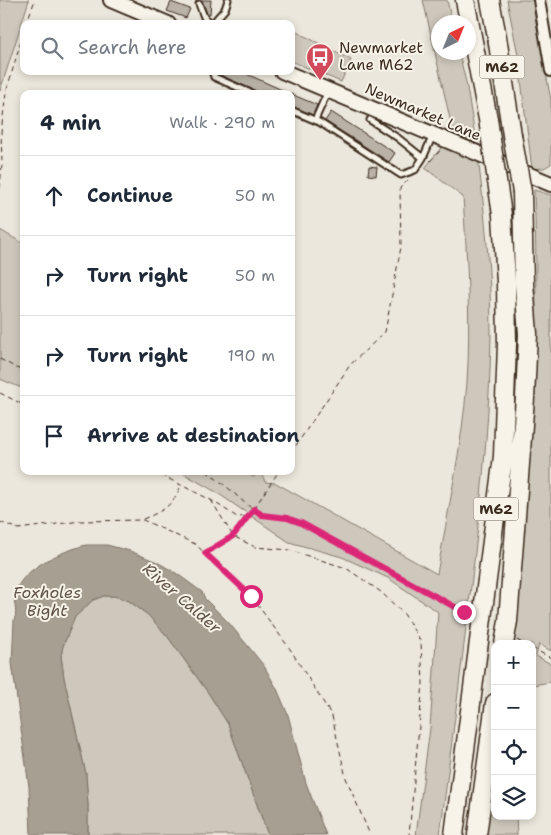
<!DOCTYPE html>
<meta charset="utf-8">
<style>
:root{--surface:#fff;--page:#f6f6f7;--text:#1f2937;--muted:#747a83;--line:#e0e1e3}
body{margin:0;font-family:"Shantell Sans",sans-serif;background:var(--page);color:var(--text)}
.controls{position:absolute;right:15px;bottom:15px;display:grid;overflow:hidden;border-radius:10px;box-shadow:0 2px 8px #0003}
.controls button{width:45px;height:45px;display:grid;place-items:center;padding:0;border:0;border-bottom:1px solid var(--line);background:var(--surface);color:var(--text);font:25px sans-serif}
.compass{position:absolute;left:431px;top:15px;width:45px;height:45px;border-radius:50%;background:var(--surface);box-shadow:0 2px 8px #0003;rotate:43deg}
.stop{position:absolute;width:15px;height:15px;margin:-11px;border:4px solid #db2777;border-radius:50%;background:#fff}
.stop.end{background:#db2777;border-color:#fff;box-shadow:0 1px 5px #0008}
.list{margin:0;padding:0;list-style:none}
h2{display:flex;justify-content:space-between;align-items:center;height:65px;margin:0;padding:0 20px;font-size:21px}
h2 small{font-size:16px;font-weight:400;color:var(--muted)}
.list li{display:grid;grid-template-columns:32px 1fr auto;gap:15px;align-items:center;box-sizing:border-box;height:80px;padding:0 20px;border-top:1px solid var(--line)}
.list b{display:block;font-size:19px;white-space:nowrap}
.list em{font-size:16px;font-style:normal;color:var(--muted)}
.icon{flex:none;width:28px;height:28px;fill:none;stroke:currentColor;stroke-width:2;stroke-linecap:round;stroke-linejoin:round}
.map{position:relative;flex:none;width:551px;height:835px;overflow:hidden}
.search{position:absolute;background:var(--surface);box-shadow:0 2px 8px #0003;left:20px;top:20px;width:275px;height:55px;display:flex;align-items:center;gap:12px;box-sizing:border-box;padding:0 18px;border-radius:10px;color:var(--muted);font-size:19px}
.panel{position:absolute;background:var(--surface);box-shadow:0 2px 8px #0003;left:20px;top:90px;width:275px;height:385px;border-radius:10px}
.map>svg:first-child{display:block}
.green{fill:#cec8bc;stroke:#84796d}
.water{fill:#a89f93;stroke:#7c7064}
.building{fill:#bab2a7;stroke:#3b2a1e}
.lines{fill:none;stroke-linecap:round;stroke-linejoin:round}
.lane-casing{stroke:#3b2a1e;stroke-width:9}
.street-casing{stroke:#3b2a1e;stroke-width:14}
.secondary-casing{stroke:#3b2a1e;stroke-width:18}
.highway-casing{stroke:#3b2a1e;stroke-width:21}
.path{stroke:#3b2a1e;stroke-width:1;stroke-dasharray:5 4;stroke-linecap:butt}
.lane{stroke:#f7f3e8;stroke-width:5}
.street{stroke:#f7f3e8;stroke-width:10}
.secondary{stroke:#f7f3e8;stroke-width:14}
.highway{stroke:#f7f3e8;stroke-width:18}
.highway-bridge-casing{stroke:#3b2a1e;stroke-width:21;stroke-linecap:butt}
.highway-bridge{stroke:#f7f3e8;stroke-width:18}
.route{stroke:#db2777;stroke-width:6}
.labels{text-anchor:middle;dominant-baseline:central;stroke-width:4;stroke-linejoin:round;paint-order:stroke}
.shield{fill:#f7f3e8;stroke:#73665b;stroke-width:1}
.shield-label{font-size:14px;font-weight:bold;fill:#3b2a1e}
.poi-label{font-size:15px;fill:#3b2a1e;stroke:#f7f3e8;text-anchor:start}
.street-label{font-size:15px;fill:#3b2a1e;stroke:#f7f3e8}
.water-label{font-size:16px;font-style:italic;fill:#615347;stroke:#f7f3e8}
</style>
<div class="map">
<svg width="551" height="835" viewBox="0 0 551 835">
<rect width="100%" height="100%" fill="#ece7dc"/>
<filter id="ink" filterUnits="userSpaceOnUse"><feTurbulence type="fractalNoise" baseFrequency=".02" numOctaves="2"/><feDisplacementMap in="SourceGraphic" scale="10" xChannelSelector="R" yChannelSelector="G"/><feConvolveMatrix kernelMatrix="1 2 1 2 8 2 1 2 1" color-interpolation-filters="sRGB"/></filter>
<g filter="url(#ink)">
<path class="green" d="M0 0H29L0 91Z
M423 0H447L452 22H438V52L459 53 466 82 476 142 453 132Z
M507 0H533L551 101V164L544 168 532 169 518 55Z
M291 29 351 60 341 82 291 61Z
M444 144 478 157C485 216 491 275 491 334 490 408 483 481 475 553 464 647 452 741 440 835H416L430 728 438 612 388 578 342 557 289 542 216 492 179 471H242L254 477V471C261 473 263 476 265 482L276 483 437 574C448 511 462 445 467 383 471 321 467 259 463 197L425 168Z
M534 190 551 195V651L539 644 536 656 551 664V682L532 685V644H510C528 490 541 344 534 190Z
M0 230 24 244V389L0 379Z
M104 596H114L129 601 148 615 168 637 209 694 228 724 268 835H88V806L86 774 64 678 61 656 63 646 75 617 93 600Z
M495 766V816H516L517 835H486Z"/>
<path class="water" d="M86 545H107L130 551 157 562 176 573 202 592 205 599 228 622 248 646 264 666 277 689 288 715 306 783 326 835H268L228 724 209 694 168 637 148 615 129 601 114 596H104L93 600 75 617 63 646 61 656 64 678 86 774 88 806V835H31L29 787 12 663 14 620C19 610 11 601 16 590 26 566 63 551 86 545Z"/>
<path class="building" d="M202 0H211L210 14H207Z
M171 2 190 9 186 18 167 11Z
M217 71H240L291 94H262L218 74Z
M291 94 317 105 313 115 291 106Z
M331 112 395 153 389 162 325 121Z
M369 166 377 167 376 176 368 175Z"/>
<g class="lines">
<g class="lane-casing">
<path id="lane" d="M199 4 204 17 210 24
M212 24 225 9 228 0
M212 71 214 77 253 94
M291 110 319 122 401 175 415 170 423 158 433 135
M315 120 328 91
M370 120 398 138 423 158"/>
</g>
<g class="street-casing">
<path id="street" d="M539 0 551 71"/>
</g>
<g class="secondary-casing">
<path id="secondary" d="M111 0 168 24
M282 71 551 184"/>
</g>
<g class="highway-casing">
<path id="highway" d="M465 0 488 119
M490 0 497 37 512 135
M504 644 508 621 525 398 528 334 524 283 522 192
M454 835 503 456 507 344 506 282 502 215 497 181
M477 835 495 703"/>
</g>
<path class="path" d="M26 24 35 0
M430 161 441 150
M0 188 2 164 1 132 6 93 24 30
M0 359 24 372
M0 393 24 405
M291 453 350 365 385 332 401 247 400 188 408 180
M153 471 211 500 237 517 249 516 279 471
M206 471 227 487 246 504 262 515 287 518 301 523 464 612
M211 500 233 536 255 547 289 550 346 568 381 592 404 614 421 642 423 683 409 835
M143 519C163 511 173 506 181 485
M0 522 18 529 81 521 143 520 195 544 251 596 290 649 332 716 346 778 370 835
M206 553 233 536 248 518
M517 640 524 644
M532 648 551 658"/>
<use href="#lane" class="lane"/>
<use href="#street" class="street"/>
<use href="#secondary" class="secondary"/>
<use href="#highway" class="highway"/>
<g class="highway-bridge-casing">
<path id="highway-bridge" d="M488 119 497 181
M512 135 522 192"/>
</g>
<use href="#highway-bridge" class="highway-bridge"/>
</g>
</g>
<g class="lines" filter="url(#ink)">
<path class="route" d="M251 596 205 553 233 536 254 509 262 515 287 518 301 523 464 612"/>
</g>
<defs>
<g id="bus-pin" transform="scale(1.4375)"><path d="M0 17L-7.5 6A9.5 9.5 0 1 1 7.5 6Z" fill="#d1495b" stroke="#f7f3e8"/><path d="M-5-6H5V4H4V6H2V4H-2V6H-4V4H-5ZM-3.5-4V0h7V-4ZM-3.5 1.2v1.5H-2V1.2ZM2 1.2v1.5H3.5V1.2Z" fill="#fff"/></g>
</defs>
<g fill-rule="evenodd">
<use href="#bus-pin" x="320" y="57"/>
</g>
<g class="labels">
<g class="shield">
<rect x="479.5" y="55.5" width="45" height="23" rx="4"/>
<rect x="473.5" y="497.5" width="45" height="23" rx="4"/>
</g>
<g class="shield-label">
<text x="502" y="67">M62</text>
<text x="496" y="509">M62</text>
</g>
<g class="poi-label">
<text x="339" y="48">Newmarket<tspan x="339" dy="17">Lane M62</tspan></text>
</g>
<g class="street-label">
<text transform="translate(423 112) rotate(23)">Newmarket Lane</text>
</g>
<g class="water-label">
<text x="47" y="592">Foxholes<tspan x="47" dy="18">Bight</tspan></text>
<text transform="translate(182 598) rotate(41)">River Calder</text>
</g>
</g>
</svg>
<div class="controls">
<button>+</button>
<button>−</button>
<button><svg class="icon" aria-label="locate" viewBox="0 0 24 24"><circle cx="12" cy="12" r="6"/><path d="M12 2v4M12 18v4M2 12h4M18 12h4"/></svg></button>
<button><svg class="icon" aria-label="layers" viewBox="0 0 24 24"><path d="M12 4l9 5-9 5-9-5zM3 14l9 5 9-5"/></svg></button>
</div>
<svg class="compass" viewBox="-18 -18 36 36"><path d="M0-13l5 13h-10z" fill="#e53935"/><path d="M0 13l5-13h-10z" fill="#747a83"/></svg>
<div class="stop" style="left:251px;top:596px"></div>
<div class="stop end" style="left:464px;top:612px"></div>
<div class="search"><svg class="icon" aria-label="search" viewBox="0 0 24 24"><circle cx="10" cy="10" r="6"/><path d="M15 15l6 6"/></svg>Search here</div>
<section class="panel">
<h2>4 min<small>Walk · 290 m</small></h2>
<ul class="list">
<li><svg class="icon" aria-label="ahead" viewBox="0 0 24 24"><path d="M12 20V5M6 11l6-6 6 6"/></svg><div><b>Continue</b></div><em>50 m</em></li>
<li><svg class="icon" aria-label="right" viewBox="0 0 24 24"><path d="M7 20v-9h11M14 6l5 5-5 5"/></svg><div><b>Turn right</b></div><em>50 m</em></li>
<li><svg class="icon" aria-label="right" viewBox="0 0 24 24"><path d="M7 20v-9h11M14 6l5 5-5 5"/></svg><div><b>Turn right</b></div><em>190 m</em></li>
<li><svg class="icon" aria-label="arrive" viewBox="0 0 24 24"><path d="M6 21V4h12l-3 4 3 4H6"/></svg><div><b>Arrive at destination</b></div></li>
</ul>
</section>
</div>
